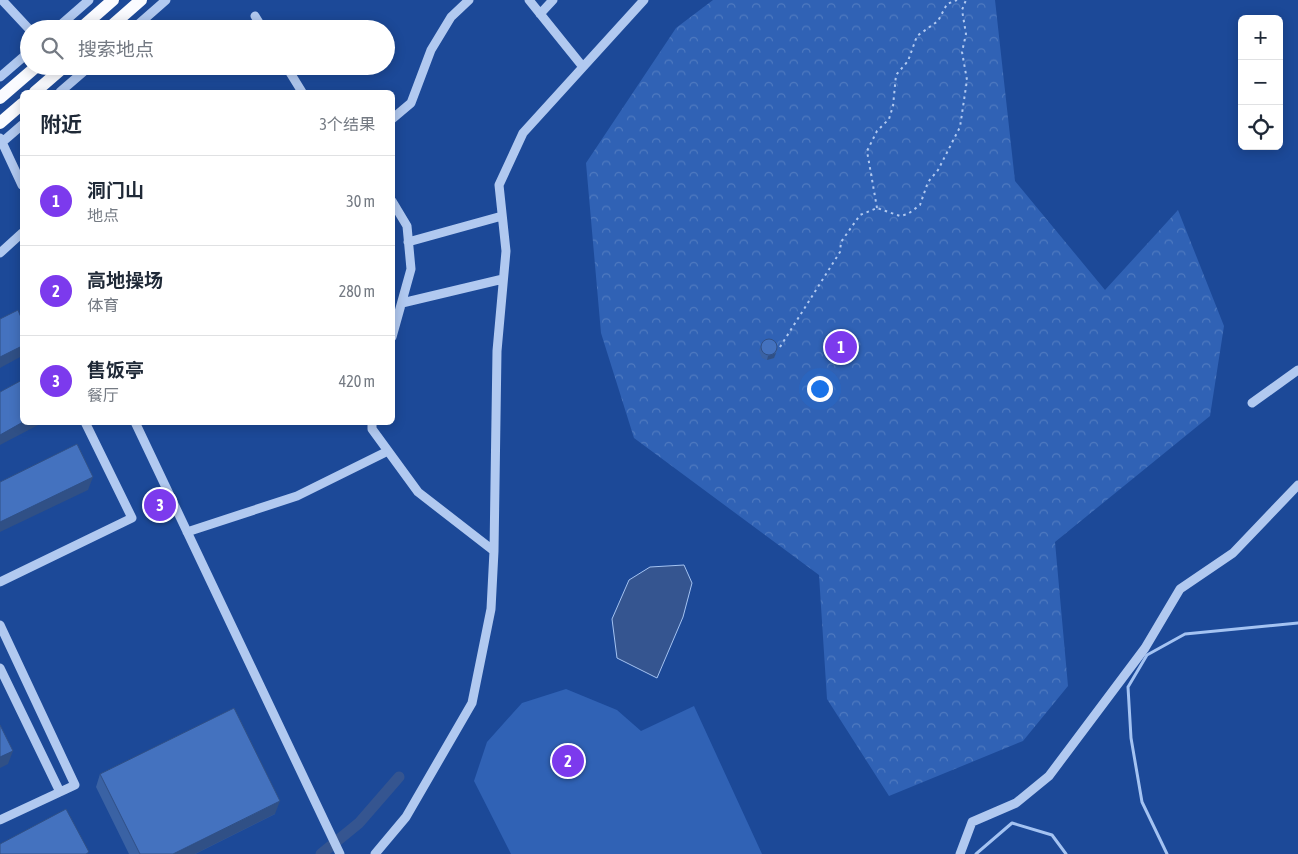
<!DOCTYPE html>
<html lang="zh">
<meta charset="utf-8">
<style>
:root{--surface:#fff;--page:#f2f2f3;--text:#1f2937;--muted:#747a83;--line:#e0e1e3;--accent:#7c3aed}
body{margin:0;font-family:"Asap Condensed","Noto Sans SC",sans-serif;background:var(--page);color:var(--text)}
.controls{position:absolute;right:15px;top:15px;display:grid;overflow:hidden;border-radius:8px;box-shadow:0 2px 12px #0003}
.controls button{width:45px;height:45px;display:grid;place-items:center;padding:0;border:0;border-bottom:1px solid var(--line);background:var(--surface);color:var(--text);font:25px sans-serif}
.you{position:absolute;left:819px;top:388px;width:18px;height:18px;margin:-12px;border:4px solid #fff;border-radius:50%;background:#1a73e8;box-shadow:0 0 0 8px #1a73e833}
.badge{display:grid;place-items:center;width:32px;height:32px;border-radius:50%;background:var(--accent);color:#fff;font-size:16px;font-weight:700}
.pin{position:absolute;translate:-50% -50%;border:2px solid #fff;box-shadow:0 1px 5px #0006}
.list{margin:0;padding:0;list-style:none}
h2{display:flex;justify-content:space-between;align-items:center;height:65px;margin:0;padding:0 20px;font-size:21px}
h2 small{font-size:16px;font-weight:400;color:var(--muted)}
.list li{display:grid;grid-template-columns:32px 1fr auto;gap:15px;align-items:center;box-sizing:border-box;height:90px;padding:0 20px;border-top:1px solid var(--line)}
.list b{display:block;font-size:19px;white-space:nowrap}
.list p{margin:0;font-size:16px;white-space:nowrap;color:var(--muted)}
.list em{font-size:16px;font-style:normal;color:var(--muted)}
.icon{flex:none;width:28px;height:28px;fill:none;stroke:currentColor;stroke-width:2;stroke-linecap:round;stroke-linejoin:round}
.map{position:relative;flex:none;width:1298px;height:854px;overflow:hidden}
.search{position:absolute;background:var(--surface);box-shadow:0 2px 12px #0003;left:20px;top:20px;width:375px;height:55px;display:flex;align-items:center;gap:12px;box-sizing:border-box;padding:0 18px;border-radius:28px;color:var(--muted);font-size:19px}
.panel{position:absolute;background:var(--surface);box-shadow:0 2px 12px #0003;left:20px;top:90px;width:375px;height:335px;border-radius:8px}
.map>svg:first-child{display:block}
.grass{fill:#3062b5}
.forest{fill:url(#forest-crowns)}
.water{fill:#355590;stroke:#a4c3f2}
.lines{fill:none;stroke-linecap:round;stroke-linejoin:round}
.stream{stroke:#a4c3f2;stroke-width:3}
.canal{stroke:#355590;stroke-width:11}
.path{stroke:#b1c9f0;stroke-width:2;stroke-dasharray:2.5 4;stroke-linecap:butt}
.minor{stroke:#b1c9f0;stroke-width:9}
.major{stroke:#fafbff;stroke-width:12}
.wall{fill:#3a62a4}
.shaded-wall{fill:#305086}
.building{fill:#4472bf;stroke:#305086}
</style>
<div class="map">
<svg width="1298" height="854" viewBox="0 0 1298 854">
<defs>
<pattern id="forest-crowns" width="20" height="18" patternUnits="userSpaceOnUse" patternTransform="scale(1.25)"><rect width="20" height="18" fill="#3062b5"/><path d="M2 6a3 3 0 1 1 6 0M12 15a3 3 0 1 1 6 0" fill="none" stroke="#4f7ac0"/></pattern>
</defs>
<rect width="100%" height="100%" fill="#1c4998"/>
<path class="grass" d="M566 689 617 710 641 731 694 706 762 854H511L474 781 487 742 522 703Z"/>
<path class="forest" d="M713 0H995L1015 181 1105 290 1178 210 1224 326 1210 416 1055 542 1068 686 1023 741 889 796 827 699 819 575 634 438 601 333 586 163 676 28Z"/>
<path class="water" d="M684 565 692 583 683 617 657 678 617 658 612 619 629 580 650 567Z"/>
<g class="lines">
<path class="stream" d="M976 854 1012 823 1052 835 1066 854
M1167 854 1142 802 1131 738 1128 687 1147 655 1185 634 1298 623"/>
<path class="canal" d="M321 854 359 823 399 777"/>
<path class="path" d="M877 208 867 151 877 131 889 119 893 106 896 75 908 61 917 36 938 21 947 4 957 0
M780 347 840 252 841 242 860 215 877 208 900 216 908 214 920 205 928 182 938 170 960 127 967 80 962 52 966 34 962 10 966 0"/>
<path class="minor" d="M2 0 29 29
M529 0 583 67
M540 14 553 0
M255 16 263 29
M56 29 89 0
M133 29 166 0
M286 66 302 92
M0 77 29 52
M60 92 90 66
M392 119 411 103 431 50 451 17 469 0
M0 138 22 185
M0 144 22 125
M392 201 407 226 411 269 392 337
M408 242 502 216
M0 253 22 233
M402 303 503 279
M1252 403 1298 370
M135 422 340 854
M372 422V429L418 492 494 551
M187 532 297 496 388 451
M0 582 132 518 85 422
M0 625 75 785 0 820
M0 668 60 792
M375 854 406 817 472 703 491 609 494 551 497 351 506 251 499 185 523 133 644 0
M960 854 972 822 1016 803 1049 776 1145 648 1180 589 1233 553 1298 485"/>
<path class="major" d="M80 29 113 0
M108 29 141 0
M35 92 65 66
M0 98 37 66
M0 123 22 104"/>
</g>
<path class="wall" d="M761 346 778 348 774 358 767 360 762 358 759 350Z
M100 774 275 814 195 854H129L96 787Z"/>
<path class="shaded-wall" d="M22 346V356L0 368V357Z
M776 353 774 358 767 360 768 356Z
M23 422H44L0 445V435Z
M93 477 88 490 0 532V522Z
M13 751 8 764 0 768V757Z
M280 801 275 814 195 854H173Z"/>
<path class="building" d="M18 310 22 320V346L0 357V319Z
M761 347a8 8 0 1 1 16 0a8 8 0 1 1-16 0Z
M22 380V422H23L0 435V392Z
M77 444 93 477 0 522V482Z
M234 708 280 801 173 854H140L100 774Z
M0 725 13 751 0 757Z
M66 809 89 852 86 854H0V844Z"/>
</svg>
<div class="controls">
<button>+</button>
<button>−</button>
<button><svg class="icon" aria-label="locate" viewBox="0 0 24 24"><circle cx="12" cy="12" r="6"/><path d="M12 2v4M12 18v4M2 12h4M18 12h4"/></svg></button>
</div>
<div class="you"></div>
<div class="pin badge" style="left:841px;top:347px">1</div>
<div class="pin badge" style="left:568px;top:761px">2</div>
<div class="pin badge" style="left:160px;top:505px">3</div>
<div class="search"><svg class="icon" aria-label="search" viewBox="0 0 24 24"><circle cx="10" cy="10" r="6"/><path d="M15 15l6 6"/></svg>搜索地点</div>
<section class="panel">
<h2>附近<small>3个结果</small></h2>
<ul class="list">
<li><span class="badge">1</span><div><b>洞门山</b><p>地点</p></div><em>30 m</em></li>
<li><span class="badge">2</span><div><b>高地操场</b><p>体育</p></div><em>280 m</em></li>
<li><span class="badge">3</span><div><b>售饭亭</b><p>餐厅</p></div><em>420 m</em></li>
</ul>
</section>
</div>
